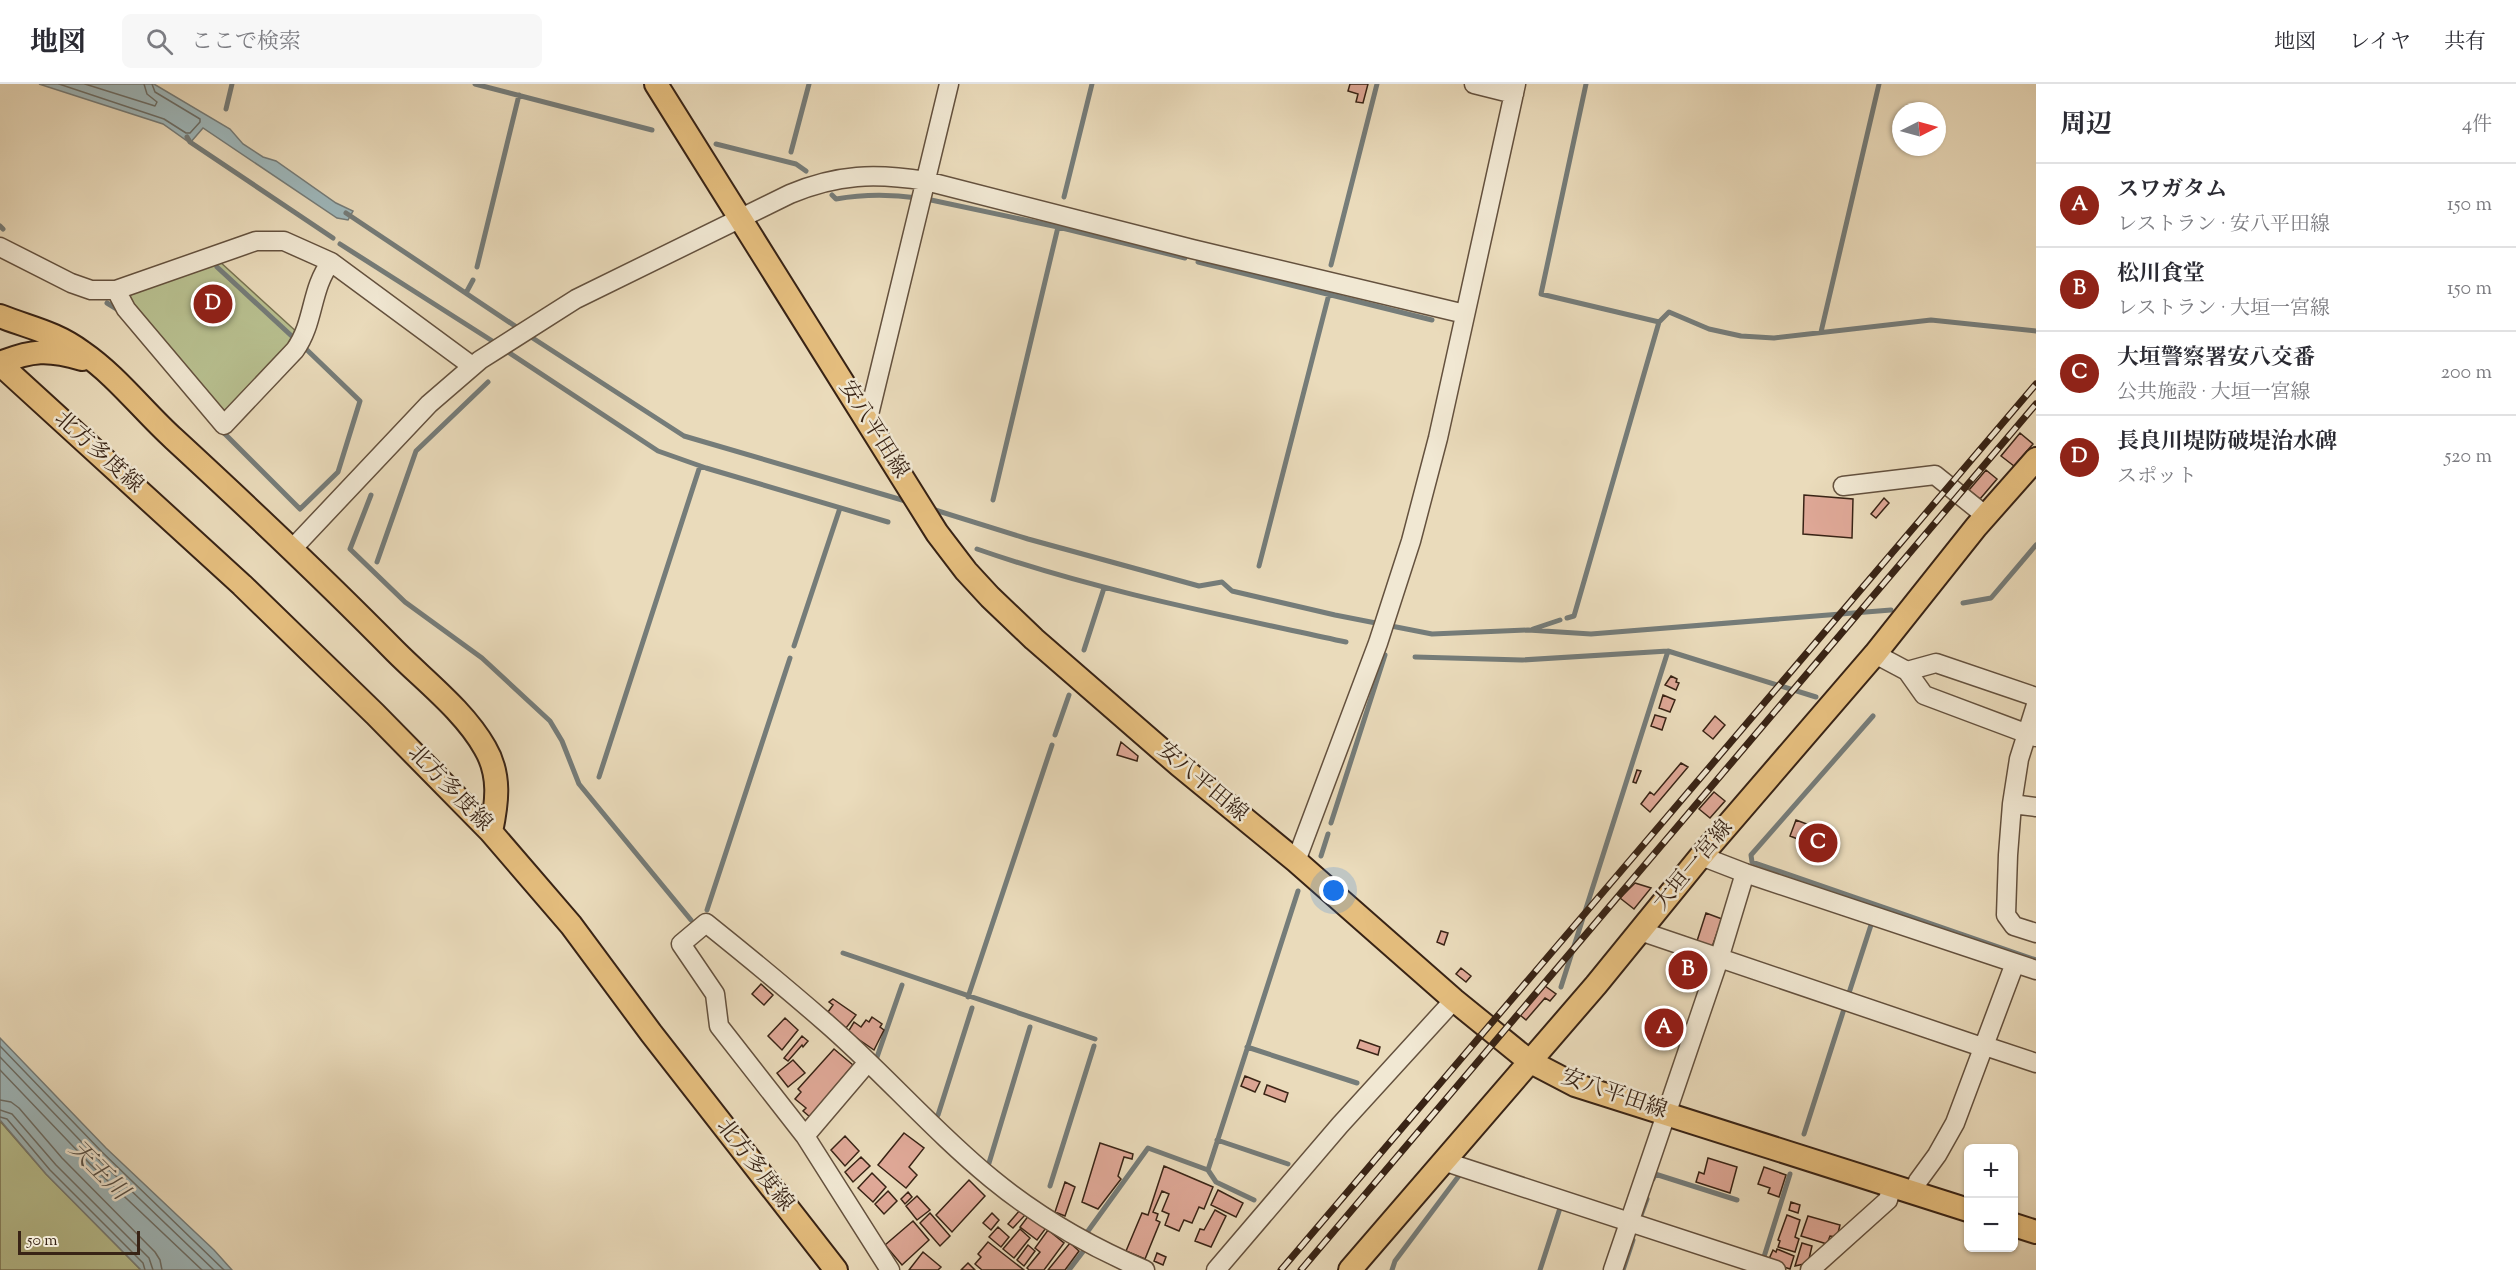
<!DOCTYPE html>
<html lang="ja">
<meta charset="utf-8">
<style>
:root{--surface:#fff;--page:#f7f7f7;--text:#2b2b33;--muted:#7c7c81;--line:#e1e1e2;--accent:#8f2418}
body{margin:0;font-family:"Sorts Mill Goudy","Noto Serif JP",serif;background:var(--page);color:var(--text)}
.controls{position:absolute;right:18px;bottom:18px;display:grid;overflow:hidden;border-radius:9px;box-shadow:0 2px 4px #0004}
.controls button{width:54px;height:54px;display:grid;place-items:center;padding:0;border:0;border-bottom:2px solid var(--line);background:var(--surface);color:var(--text);font:30px sans-serif}
.compass{position:absolute;left:1892px;top:18px;width:54px;height:54px;border-radius:50%;background:var(--surface);box-shadow:0 2px 4px #0004;rotate:84deg}
.scale{position:absolute;left:18px;bottom:15px;width:122px;box-sizing:border-box;padding-left:6px;border:3px solid #382315;border-top:0;font-size:16px;line-height:21px;white-space:nowrap;color:#382315;-webkit-text-stroke:4px #f1e8d3;paint-order:stroke}
.you{position:absolute;left:1334px;top:807px;width:21px;height:21px;margin:-15px;border:4px solid #fff;border-radius:50%;background:#1a73e8;box-shadow:0 0 0 9px #1a73e833}
.badge{display:grid;place-items:center;width:39px;height:39px;border-radius:50%;background:var(--accent);color:#fff;font-size:20px;font-weight:700}
.pin{position:absolute;translate:-50% -50%;border:3px solid #fff;box-shadow:0 2px 6px #0006}
.list{margin:0;padding:0;list-style:none}
h2{display:flex;justify-content:space-between;align-items:center;height:78px;margin:0;padding:0 24px;font-size:26px}
h2 small{font-size:20px;font-weight:400;color:var(--muted)}
.list li{display:grid;grid-template-columns:39px 1fr auto;gap:18px;align-items:center;box-sizing:border-box;height:84px;padding:0 24px;border-top:2px solid var(--line)}
.list b{display:block;font-size:22px;white-space:nowrap}
.list p{margin:0;font-size:20px;white-space:nowrap;color:var(--muted)}
.list em{font-size:20px;font-style:normal;color:var(--muted)}
.icon{flex:none;width:33px;height:33px;fill:none;stroke:currentColor;stroke-width:2;stroke-linecap:round;stroke-linejoin:round}
.map{position:relative;flex:none;width:2036px;height:1186px;overflow:hidden}
header{display:flex;align-items:center;gap:36px;box-sizing:border-box;height:84px;padding:0 30px;background:var(--surface);border-bottom:2px solid var(--line)}
header strong{font-size:28px}
nav{display:flex;gap:33px;margin-inline-start:auto;font-size:21px}
.search{width:420px;height:54px;background:var(--page);display:flex;align-items:center;gap:15px;box-sizing:border-box;padding:0 21px;border-radius:9px;color:var(--muted);font-size:22px}
main{display:flex}
aside{flex:1;background:var(--surface)}
.map>svg:first-child{display:block}
.green{fill:#b8c090;stroke:#787252;stroke-width:1.5}
.water{fill:#9eb8bc;stroke:#757c79;stroke-width:1.5}
.lines{fill:none;stroke-linecap:round;stroke-linejoin:round}
.shore{stroke:#6b6e68;stroke-width:1.5}
.stream{stroke:#757c79;stroke-width:5}
.building{fill:#dfa897;stroke:#382315;stroke-width:1.5}
.minor-casing{stroke:#64513e;stroke-width:21}
.major-casing{stroke:#382315;stroke-width:26}
.minor{stroke:#f1e8d3;stroke-width:18}
.major{stroke:#e5be7e;stroke-width:22}
.rail-casing{stroke:#382315;stroke-width:7}
.rail{stroke:#f1e8d3;stroke-width:4.5;stroke-dasharray:14;stroke-linecap:butt}
.labels{text-anchor:middle;dominant-baseline:central;stroke-width:5;stroke-linejoin:round;paint-order:stroke}
.street-label{font-size:22px;fill:#382315;stroke:#f1e8d3}
.water-label{font-size:24px;font-style:italic;fill:#575047;stroke:#f1e8d3}
</style>
<header>
<strong>地図</strong>
<div class="search"><svg class="icon" aria-label="search" viewBox="0 0 24 24"><circle cx="10" cy="10" r="6"/><path d="M15 15l6 6"/></svg>ここで検索</div>
<nav><a>地図</a><a>レイヤ</a><a>共有</a></nav>
</header>
<main>
<div class="map">
<svg width="2036" height="1186" viewBox="0 0 2036 1186">
<rect width="100%" height="100%" fill="#eadbbb"/>
<filter id="stains"><feTurbulence type="fractalNoise" baseFrequency=".00333" numOctaves="4"/><feColorMatrix values="0 0 0 0 .2 0 0 0 0 .09 0 0 0 0 .02 0 0 0 .5 -.17"/></filter>
<radialGradient id="worn" r=".72"><stop offset=".6" stop-color="#630" stop-opacity="0"/><stop offset="1" stop-color="#630" stop-opacity=".3"/></radialGradient>
<path class="green" d="M219 177 299 250 224 333 122 214Z
M0 1037 46 1090 141 1186H0Z"/>
<path class="water" d="M39 0H154L230 45 243 60 263 73 276 77 336 119 353 127 348 136 337 134 203 44 190 59 163 40Z
M0 954 106 1064 214 1166 232 1186H141L46 1090 0 1036Z"/>
<g class="lines">
<path class="shore" d="M59 0 164 35 186 49H190L200 38V35L155 8 152 0
M85 0 155 22 157 18 147 10 144 0
M0 962 102 1068 224 1186
M0 973 96 1073 214 1186
M0 986 90 1080 202 1186
M0 1016 11 1018 19 1024 62 1074 155 1168 160 1176 162 1186
M0 1026 12 1030 56 1081 149 1174 153 1186
M0 1033 7 1035 50 1086 143 1179 145 1186"/>
<path class="stream" d="M475 0 652 46
M1586 0 1541 210 1659 238
M226 25 232 0
M187 53 190 58 333 154
M716 60 796 80 806 87
M791 68 809 0
M832 111 836 115C864 110 889 110 918 114
M1064 113 1092 0
M931 116 1058 143 1185 174
M346 129 521 246
M0 142 3 145
M340 160 497 260
M1198 178 1432 236
M1331 181 1377 0
M217 183 296 256
M477 183 519 11
M466 209 473 196
M107 219 120 227
M1821 248 1879 0
M528 251 684 352 909 418
M505 266 658 367 706 384 888 438
M221 346 300 425 338 388 360 317 306 265
M371 411 350 465 405 518 482 574 550 637 562 657 579 700 691 836
M993 416 1058 143
M932 425 1028 455 1199 502 1222 498 1232 507 1335 531 1432 550 1528 546 1591 550 1891 526
M977 465C1097 507 1222 531 1346 558
M377 478 416 367 488 298
M1259 482 1329 210
M1963 519 1991 514 2036 461
M1567 534 1574 532 1659 238 1669 228 1709 245 1741 252 1774 254 1931 236 2036 247
M1533 545 1560 536
M794 562 840 424
M1084 566 1104 504
M1415 573 1522 576 1668 567 1816 613
M1873 632 1751 771 1752 778 2036 876
M1055 651 1069 611
M599 693 700 382
M1331 739 1385 571
M1321 772 1328 750
M707 826 790 574
M843 869 1095 955
M1561 903 1668 567
M1848 912 1871 841
M968 913 1052 661
M1247 963 1357 999
M876 976 902 901
M938 1031 972 924
M1804 1050 1844 925
M1217 1056 1288 1080
M989 1079 1030 943
M1208 1086 1216 1098 1254 1116
M1653 1095 1655 1090 1737 1116
M1050 1102 1094 962
M1640 1134 1647 1115
M1088 1147 1148 1064 1208 1086 1298 807
M1763 1176 1790 1090
M1069 1186 1085 1165
M1392 1186 1395 1177 1461 1089
M1540 1186 1561 1121
M1623 1186 1633 1156"/>
</g>
<path class="building" d="M1350 0H1368L1363 19 1356 18 1358 10 1348 7Z
M2020 349 2033 360 2014 382 2001 372Z
M1986 386 1997 395 1980 415 1969 406Z
M1804 411 1853 415 1852 454 1803 450Z
M1884 414 1889 419 1876 434 1871 430Z
M1671 592 1677 595 1676 598 1679 599 1676 606 1665 601Z
M1663 611 1675 616 1670 628 1659 624Z
M1655 631 1666 634 1662 646 1651 642Z
M1715 632 1725 641 1713 655 1703 647Z
M1121 658 1138 672 1137 677 1117 671Z
M1681 679 1688 683 1650 728 1641 720 1650 708 1654 711Z
M1637 686 1641 687 1636 699 1633 698Z
M1714 708 1725 717 1710 734 1699 725Z
M1796 736 1812 742 1811 746 1828 754 1827 757 1830 758 1823 778 1805 771 1808 759 1790 752Z
M1635 799 1651 804 1634 825 1620 814Z
M1706 829 1722 835 1712 863 1697 857Z
M1441 847 1448 849 1444 861 1437 858Z
M1682 873 1701 879 1694 899 1675 893Z
M1461 884 1471 892 1466 898 1456 890Z
M761 900 773 911 764 921 752 910Z
M1545 902 1556 910 1550 917 1545 914 1526 936 1520 931Z
M833 915 856 931 846 944 828 928 833 921 829 918Z
M872 933 882 940 880 943 884 946 874 966 848 948 854 938 861 943 866 936 869 938Z
M1650 933 1682 943 1678 956 1646 945Z
M785 934 798 946 782 966 768 952Z
M802 952 808 957 803 963 802 961 788 977 784 974Z
M1360 956 1380 963 1378 971 1357 964Z
M834 965 853 981 810 1033 803 1027 806 1024 795 1015 801 1008 798 1005Z
M793 976 805 989 788 1003 777 989Z
M1245 992 1260 998 1255 1008 1241 1002Z
M1267 1001 1288 1009 1285 1018 1264 1010Z
M904 1049 924 1064 909 1083 917 1091 906 1104 878 1081Z
M845 1052 859 1067 845 1082 831 1066Z
M1100 1059 1133 1070 1132 1075 1124 1073 1118 1092 1121 1095 1098 1125 1082 1118Z
M861 1073 870 1082 853 1098 845 1088Z
M1708 1074 1737 1083 1730 1109 1696 1098 1699 1088 1704 1090Z
M1164 1082 1213 1103 1204 1125 1199 1123 1192 1139 1184 1136 1179 1147 1165 1141 1169 1130 1162 1127 1169 1110 1162 1107 1153 1128 1158 1130 1156 1136 1160 1138 1145 1175 1126 1167 1142 1129 1148 1131Z
M1764 1083 1786 1091 1779 1113 1768 1109 1770 1104 1758 1100Z
M872 1089 886 1103 873 1118 858 1104Z
M969 1096 985 1112 952 1148 936 1131Z
M1065 1098 1075 1103 1065 1132 1055 1128Z
M1218 1106 1243 1119 1236 1133 1211 1121Z
M888 1107 897 1117 884 1130 875 1120Z
M908 1108 912 1113 905 1120 901 1115Z
M917 1112 930 1126 917 1136 906 1122Z
M1791 1118 1800 1121 1798 1129 1789 1126Z
M1020 1126 1026 1130 1013 1144 1008 1140Z
M1215 1126 1226 1132 1211 1163 1195 1157 1200 1145 1204 1146Z
M930 1129 950 1152 940 1162 920 1139Z
M992 1129 999 1136 991 1146 983 1139Z
M1029 1131 1046 1144 1037 1156 1020 1143Z
M1787 1131 1800 1136 1795 1153 1799 1155 1795 1168 1778 1163 1780 1157 1778 1156Z
M1808 1132 1840 1141 1837 1153 1830 1152 1827 1160 1801 1152Z
M913 1137 929 1156 902 1181 885 1161Z
M998 1143 1009 1153 1001 1163 989 1153Z
M1020 1145 1030 1154 1014 1174 1003 1165Z
M1048 1146 1064 1159 1044 1186H1029L1027 1184 1040 1168 1035 1164Z
M988 1158 1024 1186H982L975 1180 981 1173 978 1170Z
M1070 1159 1079 1167 1065 1186H1048Z
M1802 1159 1812 1162 1808 1179 1795 1182Z
M1028 1161 1035 1167 1024 1182 1017 1176Z
M1777 1165 1794 1172 1790 1185 1772 1179 1769 1175 1773 1166 1776 1168Z
M923 1168 941 1183 938 1186H909Z
M1157 1169 1166 1173 1163 1181 1154 1177Z
M968 1179 975 1186H961Z"/>
<g class="lines">
<g class="minor-casing">
<path id="minor" d="M1474 0 1514 10
M0 163 71 199 91 206H116L256 157H284L331 178 472 282
M116 206 126 225 224 341 295 266C315 238 310 205 331 178
M867 339 949 0
M1843 402 1935 391 1986 432
M293 464 429 320 480 276 576 215 790 110C838 90 875 89 926 97L1192 165 1465 230
M1875 570 1907 587
M2036 613 1936 579 1907 587 1924 611 2036 653
M2036 621 2019 675 2012 720 2036 723
M2012 720 2008 771 2006 831 2014 842 2036 849
M1701 772 1745 789 2036 886
M1296 777 1378 559 1411 457 1438 354 1516 0
M1640 847 1982 963
M1985 962 2036 979
M805 1052 868 978
M1443 1077 1776 1186
M1914 1108 1918 1097 1937 1071 1955 1039 2015 879
M890 1186 805 1052 719 942 715 910 681 860 706 839C746 871 786 904 825 938 883 988 933 1047 992 1095 1037 1132 1091 1163 1145 1186
M1216 1186 1340 1041 1454 916
M1613 1186 1719 875 1745 789
M1810 1186 1888 1116 1892 1101"/>
</g>
<g class="major-casing">
<path id="major" d="M656 0 937 449 966 487 990 513 1034 555 1179 681 1296 777 1454 916 1529 977 1575 1001 1968 1126
M0 232C30 244 55 248 82 268 117 292 143 327 174 355 250 425 324 495 396 568 426 598 464 627 485 664 501 691 497 719 491 748
M0 279C32 266 48 265 82 275
M0 280 242 501 375 630 491 748 571 841 651 949 836 1186
M2014 1141 2036 1148
M1350 1186 1596 901 1701 772 1875 570 1976 443 2036 375"/>
</g>
<use href="#minor" class="minor"/>
<use href="#major" class="major"/>
<g class="rail-casing">
<path id="rail" d="M1281 1186 2036 300
M1301 1186 2036 320"/>
</g>
<use href="#rail" class="rail"/>
</g>
<g class="labels">
<g class="street-label">
<text transform="translate(873 346) rotate(58)">安八平田線</text>
<text transform="translate(98 369) rotate(42)">北方多度線</text>
<text transform="translate(1202 699) rotate(40)">安八平田線</text>
<text transform="translate(449 705) rotate(46)">北方多度線</text>
<text transform="translate(1694 782) rotate(-50)">大垣一宮線</text>
<text transform="translate(1614 1011) rotate(19)">安八平田線</text>
<text transform="translate(754 1082) rotate(52)">北方多度線</text>
</g>
<g class="water-label">
<text transform="translate(98 1087) rotate(45)">天王川</text>
</g>
</g>
<rect width="100%" height="100%" filter="url(#stains)"/>
<rect width="100%" height="100%" fill="url(#worn)"/>
</svg>
<div class="controls">
<button>+</button>
<button>−</button>
</div>
<svg class="compass" viewBox="-18 -18 36 36"><path d="M0-13l5 13h-10z" fill="#e53935"/><path d="M0 13l5-13h-10z" fill="#7c7c81"/></svg>
<div class="scale">50 m</div>
<div class="you"></div>
<div class="pin badge" style="left:1664px;top:944px">A</div>
<div class="pin badge" style="left:1688px;top:886px">B</div>
<div class="pin badge" style="left:1818px;top:759px">C</div>
<div class="pin badge" style="left:213px;top:220px">D</div>
</div>
<aside>
<h2>周辺<small>4件</small></h2>
<ul class="list">
<li><span class="badge">A</span><div><b>スワガタム</b><p>レストラン · 安八平田線</p></div><em>150 m</em></li>
<li><span class="badge">B</span><div><b>松川食堂</b><p>レストラン · 大垣一宮線</p></div><em>150 m</em></li>
<li><span class="badge">C</span><div><b>大垣警察署安八交番</b><p>公共施設 · 大垣一宮線</p></div><em>200 m</em></li>
<li><span class="badge">D</span><div><b>長良川堤防破堤治水碑</b><p>スポット</p></div><em>520 m</em></li>
</ul>
</aside>
</main>
